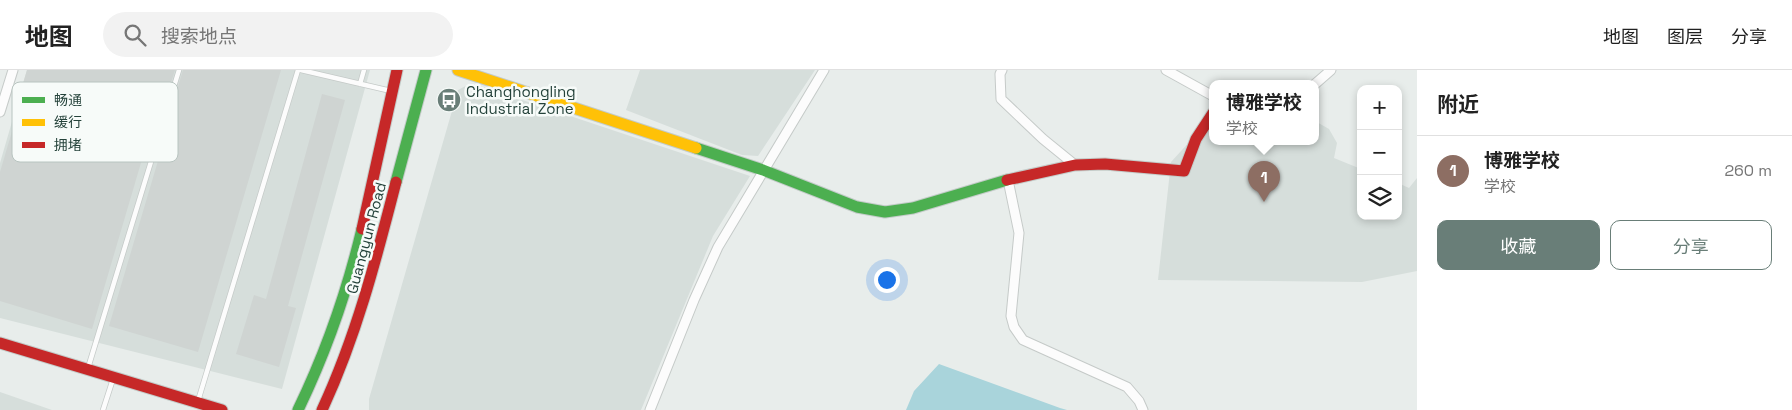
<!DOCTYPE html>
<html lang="zh">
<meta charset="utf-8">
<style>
:root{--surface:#fff;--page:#f2f2f2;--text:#222;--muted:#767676;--line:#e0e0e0;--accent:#697e78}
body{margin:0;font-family:"Space Grotesk","Noto Sans SC",sans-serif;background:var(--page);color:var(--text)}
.controls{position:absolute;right:15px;top:15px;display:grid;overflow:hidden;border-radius:10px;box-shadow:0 2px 8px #0003}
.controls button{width:45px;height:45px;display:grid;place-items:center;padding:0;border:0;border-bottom:1px solid var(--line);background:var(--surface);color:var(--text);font:25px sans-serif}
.you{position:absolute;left:886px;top:209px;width:18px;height:18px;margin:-12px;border:4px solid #fff;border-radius:50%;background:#1a73e8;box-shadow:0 0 0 8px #1a73e833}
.badge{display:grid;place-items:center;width:32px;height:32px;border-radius:50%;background:var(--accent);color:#fff;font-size:16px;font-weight:700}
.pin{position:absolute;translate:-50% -41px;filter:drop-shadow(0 1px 2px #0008)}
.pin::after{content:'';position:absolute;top:26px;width:18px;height:15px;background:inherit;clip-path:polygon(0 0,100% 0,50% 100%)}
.popup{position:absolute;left:1209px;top:10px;width:110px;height:65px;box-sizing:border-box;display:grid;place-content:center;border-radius:10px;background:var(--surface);filter:drop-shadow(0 1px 4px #0005);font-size:16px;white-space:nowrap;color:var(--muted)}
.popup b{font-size:19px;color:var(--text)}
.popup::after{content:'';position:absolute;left:50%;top:100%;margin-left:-10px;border:10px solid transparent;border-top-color:var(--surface)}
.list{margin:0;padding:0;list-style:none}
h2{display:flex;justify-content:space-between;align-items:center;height:65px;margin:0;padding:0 20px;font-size:21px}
h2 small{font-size:16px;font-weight:400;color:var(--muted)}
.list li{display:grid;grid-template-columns:32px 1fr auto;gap:15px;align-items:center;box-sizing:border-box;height:70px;padding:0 20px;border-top:1px solid var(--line)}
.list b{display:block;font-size:19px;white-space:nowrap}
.list p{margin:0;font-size:16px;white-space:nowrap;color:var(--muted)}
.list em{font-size:16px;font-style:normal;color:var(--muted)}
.actions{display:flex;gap:10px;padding:15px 20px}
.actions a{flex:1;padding:11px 0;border:1px solid var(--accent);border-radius:10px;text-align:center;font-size:18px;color:var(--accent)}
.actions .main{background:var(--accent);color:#fff}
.icon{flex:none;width:28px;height:28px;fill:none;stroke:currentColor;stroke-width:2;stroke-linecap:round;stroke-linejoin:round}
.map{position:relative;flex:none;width:1417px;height:340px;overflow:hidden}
header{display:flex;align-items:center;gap:30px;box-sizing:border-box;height:70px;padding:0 25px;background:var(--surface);border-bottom:1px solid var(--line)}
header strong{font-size:24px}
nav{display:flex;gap:28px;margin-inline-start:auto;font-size:18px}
.search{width:350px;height:45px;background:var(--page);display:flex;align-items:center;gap:12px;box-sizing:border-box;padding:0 18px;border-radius:28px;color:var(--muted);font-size:19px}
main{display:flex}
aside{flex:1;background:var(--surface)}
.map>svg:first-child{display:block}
.built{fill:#d6dedb}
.water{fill:#a9d4db}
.building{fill:#cfd4d2}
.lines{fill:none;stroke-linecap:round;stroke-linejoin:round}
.lane-casing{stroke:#c5cac8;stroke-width:6}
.street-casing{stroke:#c5cac8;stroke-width:11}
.fast-casing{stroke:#c3cbc8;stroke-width:13}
.slow-casing{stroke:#c3cbc8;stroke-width:13}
.jam-casing{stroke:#c3cbc8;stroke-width:13}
.lane{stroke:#fcfcfc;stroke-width:4.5}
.street{stroke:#fcfcfc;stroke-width:9}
.fast{stroke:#4caf50;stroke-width:11}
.slow{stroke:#ffc107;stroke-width:11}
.jam{stroke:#c62828;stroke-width:11}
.labels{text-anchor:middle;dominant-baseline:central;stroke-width:5;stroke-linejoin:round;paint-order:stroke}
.poi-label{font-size:15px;fill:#24423a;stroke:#f7fbf9;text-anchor:start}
.street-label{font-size:15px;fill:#24423a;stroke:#f7fbf9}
.key{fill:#f7fbf9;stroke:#b8c4c0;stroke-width:1}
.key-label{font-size:14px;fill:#24423a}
</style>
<header>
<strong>地图</strong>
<div class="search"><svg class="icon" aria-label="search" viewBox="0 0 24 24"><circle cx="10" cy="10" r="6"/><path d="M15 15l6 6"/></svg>搜索地点</div>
<nav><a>地图</a><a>图层</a><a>分享</a></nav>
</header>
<main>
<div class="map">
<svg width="1417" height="340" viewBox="0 0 1417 340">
<rect width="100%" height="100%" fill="#e8edeb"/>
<path class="built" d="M27 0H370L282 319 0 248V93Z
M640 0H815L758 86 742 85 626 40Z
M471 13 750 106 713 166 641 340H369V329L458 20Z
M1213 46V71H1315V51L1329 59 1337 73 1334 88 1361 99V146H1398V113L1409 118 1417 108V201L1362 212 1158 210 1171 92Z
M0 322 52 340H0Z"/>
<path class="water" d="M939 294 1060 338 1067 340H906L914 321Z"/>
<path class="building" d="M27 0H175L153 71 148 69 92 259 0 231V102L21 31 18 30Z
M183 0H281L198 282 109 256 163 74 161 73Z
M322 24 345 30 288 236 296 238 279 297 236 284 254 225 266 229Z"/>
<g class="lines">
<g class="lane-casing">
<path id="lane" d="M301 0 391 21
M360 14 364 0
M88 298 179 0
M198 331 298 0
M103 340 113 309"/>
</g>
<g class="street-casing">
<path id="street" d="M1002 0 1000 4 1001 29 1043 69 1075 95
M1166 0 1213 26
M1315 14 1331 0
M0 42 13 0
M1008 110 1019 163 1011 246 1014 257 1023 270 1127 317 1139 331 1143 340
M650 340 694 230 718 177 824 0"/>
</g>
<g class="fast-casing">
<path id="fast" d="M696 78 763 100 857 137 885 142 913 138 1007 110
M396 112 426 0
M298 340C326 282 347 222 362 159"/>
</g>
<g class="slow-casing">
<path id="slow" d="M458 0 696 78"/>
</g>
<g class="jam-casing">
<path id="jam" d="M1007 110 1075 95 1105 94 1184 101 1196 69 1213 43
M362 159 397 0
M0 273 222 340
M322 340C356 267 376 190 396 112"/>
</g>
<use href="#lane" class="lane"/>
<use href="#street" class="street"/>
<use href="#fast" class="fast"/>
<use href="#slow" class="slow"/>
<use href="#jam" class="jam"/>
</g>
<defs>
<g id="bus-disc" transform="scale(1.25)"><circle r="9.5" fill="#697e78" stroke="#f7fbf9"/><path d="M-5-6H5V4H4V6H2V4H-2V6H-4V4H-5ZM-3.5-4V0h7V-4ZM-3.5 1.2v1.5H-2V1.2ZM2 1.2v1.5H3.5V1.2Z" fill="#fff"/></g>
</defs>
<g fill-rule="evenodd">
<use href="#bus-disc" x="449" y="30"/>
</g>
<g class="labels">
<g class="poi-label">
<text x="466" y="21">Changhongling<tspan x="466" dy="17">Industrial Zone</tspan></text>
</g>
<g class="street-label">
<text transform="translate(366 168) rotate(-75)">Guangyun Road</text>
</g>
</g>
<rect x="12" y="12" width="166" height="80" rx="8" class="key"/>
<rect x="22" y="27" width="23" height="6" fill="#4caf50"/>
<rect x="22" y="49" width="23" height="7" fill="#ffc107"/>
<rect x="22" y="72" width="23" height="6" fill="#c62828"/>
<g class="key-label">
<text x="54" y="35">畅通</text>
<text x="54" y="57">缓行</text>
<text x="54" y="80">拥堵</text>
</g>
</svg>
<div class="controls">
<button>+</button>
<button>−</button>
<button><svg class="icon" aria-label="layers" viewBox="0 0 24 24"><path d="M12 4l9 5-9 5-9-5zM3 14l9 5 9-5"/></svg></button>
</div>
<div class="you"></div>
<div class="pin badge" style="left:1264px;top:132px;background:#8d6e63">1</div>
<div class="popup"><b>博雅学校</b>学校</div>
</div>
<aside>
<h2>附近<small></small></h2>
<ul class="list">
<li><span class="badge" style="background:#8d6e63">1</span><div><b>博雅学校</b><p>学校</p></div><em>260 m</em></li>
</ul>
<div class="actions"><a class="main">收藏</a><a>分享</a></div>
</aside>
</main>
